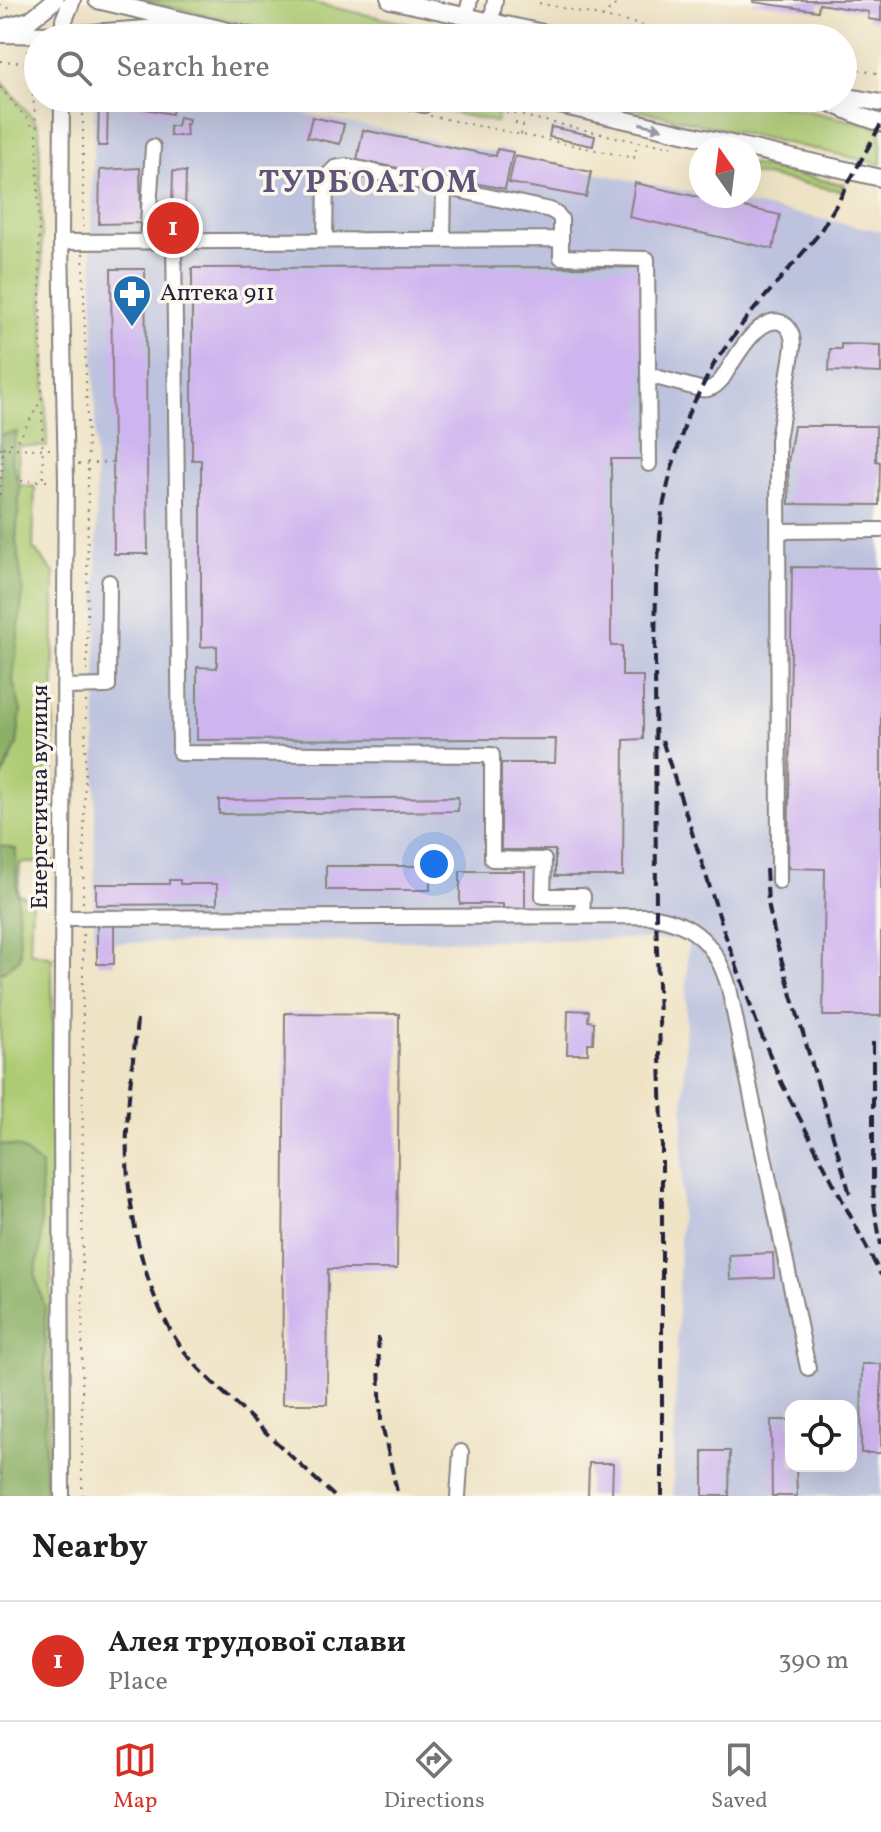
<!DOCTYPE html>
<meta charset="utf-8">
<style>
:root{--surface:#fff;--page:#f6f6f6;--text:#202124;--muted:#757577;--line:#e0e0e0;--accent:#d93025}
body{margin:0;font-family:Vollkorn,serif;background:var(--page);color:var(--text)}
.controls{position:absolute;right:24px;bottom:24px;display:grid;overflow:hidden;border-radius:16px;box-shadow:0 8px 32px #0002}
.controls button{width:72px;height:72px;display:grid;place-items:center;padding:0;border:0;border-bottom:2px solid var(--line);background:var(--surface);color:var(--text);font:40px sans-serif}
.compass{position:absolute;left:689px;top:136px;width:72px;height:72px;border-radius:50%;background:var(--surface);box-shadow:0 8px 32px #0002;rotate:346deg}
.you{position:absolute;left:434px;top:864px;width:28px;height:28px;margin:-20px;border:6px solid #fff;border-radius:50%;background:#1a73e8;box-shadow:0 0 0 12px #1a73e833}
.badge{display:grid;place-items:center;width:52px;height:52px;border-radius:50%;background:var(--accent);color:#fff;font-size:26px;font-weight:700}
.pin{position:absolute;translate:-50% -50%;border:4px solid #fff;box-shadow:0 2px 8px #0006}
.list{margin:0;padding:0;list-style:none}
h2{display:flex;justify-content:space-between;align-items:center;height:104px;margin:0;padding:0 32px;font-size:34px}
h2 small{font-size:26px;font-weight:400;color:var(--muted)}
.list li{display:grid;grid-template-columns:52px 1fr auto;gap:24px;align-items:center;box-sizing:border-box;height:120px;padding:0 32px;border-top:2px solid var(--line)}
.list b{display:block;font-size:30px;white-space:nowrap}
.list p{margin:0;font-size:26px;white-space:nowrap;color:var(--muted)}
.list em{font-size:26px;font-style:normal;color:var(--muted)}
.icon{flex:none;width:44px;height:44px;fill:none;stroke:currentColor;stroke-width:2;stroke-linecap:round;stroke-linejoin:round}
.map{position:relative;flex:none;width:881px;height:1496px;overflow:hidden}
.search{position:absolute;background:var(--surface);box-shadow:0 8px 32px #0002;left:24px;right:24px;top:24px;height:88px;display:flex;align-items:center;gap:20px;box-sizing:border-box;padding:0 28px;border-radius:44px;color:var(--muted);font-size:30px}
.sheet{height:224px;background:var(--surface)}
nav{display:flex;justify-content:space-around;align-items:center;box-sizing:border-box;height:112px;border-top:2px solid var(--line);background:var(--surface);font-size:22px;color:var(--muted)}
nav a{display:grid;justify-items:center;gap:4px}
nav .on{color:var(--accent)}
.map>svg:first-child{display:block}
.industrial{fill:#bdc3de;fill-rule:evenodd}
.green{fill:#adcb73;stroke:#687657;stroke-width:2}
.forest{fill:#8aaf65;stroke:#566850;stroke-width:2}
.building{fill:#cfb5ef}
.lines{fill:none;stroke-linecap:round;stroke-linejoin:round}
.minor-casing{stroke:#888280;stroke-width:18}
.major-casing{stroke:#888280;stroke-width:20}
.path{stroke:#888280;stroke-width:2;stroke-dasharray:2 6;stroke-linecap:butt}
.minor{stroke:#fff;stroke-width:14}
.major{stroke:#fff;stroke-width:16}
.rail{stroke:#22223b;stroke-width:4;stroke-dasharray:12 6;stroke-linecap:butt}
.oneway{fill:#9c9ca7}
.labels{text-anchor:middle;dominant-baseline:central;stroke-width:7;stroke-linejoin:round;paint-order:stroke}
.poi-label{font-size:24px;fill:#22223b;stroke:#fbf7ec;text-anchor:start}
.street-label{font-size:24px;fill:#22223b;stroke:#fbf7ec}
.district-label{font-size:32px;font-weight:bold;letter-spacing:2px;fill:#5f557a;stroke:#fbf7ec}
</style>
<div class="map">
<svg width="881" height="1496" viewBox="0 0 881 1496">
<rect width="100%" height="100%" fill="#fbf7ec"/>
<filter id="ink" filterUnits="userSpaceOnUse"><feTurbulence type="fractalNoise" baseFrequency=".0125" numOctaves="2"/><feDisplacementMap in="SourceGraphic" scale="16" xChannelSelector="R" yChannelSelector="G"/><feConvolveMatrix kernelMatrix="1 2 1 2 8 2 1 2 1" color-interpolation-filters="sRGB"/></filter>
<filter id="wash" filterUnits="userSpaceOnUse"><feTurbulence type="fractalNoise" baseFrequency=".006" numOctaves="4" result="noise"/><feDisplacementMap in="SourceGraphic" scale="32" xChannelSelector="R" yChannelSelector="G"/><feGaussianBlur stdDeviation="1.8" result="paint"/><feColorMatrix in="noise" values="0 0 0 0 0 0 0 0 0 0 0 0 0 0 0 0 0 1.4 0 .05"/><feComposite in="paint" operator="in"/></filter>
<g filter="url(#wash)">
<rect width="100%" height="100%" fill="#efe3c5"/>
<path class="industrial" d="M94 98H228L881 231V1496H673L688 939 94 943 97 553 92 241ZM791 1406H851V1466H791Z"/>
<path class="green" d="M139 0H299L474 38H311Z
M0 79 39 126 47 447 18 446 19 485 35 487 33 548 54 573 53 863H20L18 894 32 899 30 952 52 957 53 1078 49 1496H0Z
M436 98H481L501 102 496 122 434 109Z
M583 98H747L881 127V164Z
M749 164 845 185 841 191 749 173Z"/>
<path class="forest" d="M17 432 11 458 20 488 16 540 23 590 13 681 21 711 17 744 0 782V435Z
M0 845 16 849C15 885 20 922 20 958L0 974Z
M0 1144 19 1147 41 1165V1242L35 1276 45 1307V1496H0Z"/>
<g id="blocks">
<path class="building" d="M753 0H881V21L868 19 869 12 819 4 818 11 753 2Z
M120 98H175L172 114 119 104Z
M294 98H345L343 112 293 102Z
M99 101H108L107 146H98Z
M179 117 189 119 188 124H186L187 136H170V126H177Z
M312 117 344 124 340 144 307 137Z
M551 127 595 136 593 146 549 137Z
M363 130 496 156 497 149 513 152 505 189 357 160Z
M515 156 591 172 586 197 509 183Z
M140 168 141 223 99 224 100 170Z
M173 171 186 172 185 211 172 210Z
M635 183 780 215 773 249 629 217Z
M642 267V459H611V646H622V676H643V739L624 740 623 876H555V850H501V763H555L556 739 197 740V667L217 668V646L201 647V460H192V268Z
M111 269H145L148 554H114Z
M841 344 881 345V373L829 371 830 349H841Z
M794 426H876V461L880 462 879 505 789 504 788 463Z
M792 567 881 568V1016H823L825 869 788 868Z
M458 797V811L219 814V800Z
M326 866H430V890H326Z
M460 871H525V909H503V904H460Z
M169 880H180V884H217V904L96 905V884H169Z
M97 925H114V964H97Z
M568 1010 589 1011 588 1021 594 1022 593 1043H588V1054H567Z
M285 1013 399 1014 397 1269H328L327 1404H282Z
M773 1253 774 1278 730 1280 729 1255Z
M862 1364H881V1453H861Z
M771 1420H791V1466H796L797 1496H772Z
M703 1451H730L729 1496H703Z
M589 1463H613L612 1496H588Z"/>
</g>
</g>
<g filter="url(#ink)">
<use href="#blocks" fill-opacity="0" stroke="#888280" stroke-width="2"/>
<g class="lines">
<g class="minor-casing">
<path id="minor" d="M466 17 470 0
M491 23 495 0
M395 98 424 105
M443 239 444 185
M174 240 180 753 492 755V859L544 860 543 896H583L582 916
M325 240 326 177 335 168 347 166 550 210 557 214 561 219V257L647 259 649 464
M147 241 153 147
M61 242 561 239
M648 375 700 389C710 391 716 386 722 379 732 364 760 309 784 324 792 329 793 339 793 347L778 440 779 881
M778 531 881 530
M64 687 108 686 109 582
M62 918 649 916C694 922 717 945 729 988L808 1368
M62 1496 61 1089 66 480 61 242 62 98
M458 1496 461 1452"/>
</g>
<g class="major-casing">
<path id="major" d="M97 0 258 38
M390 0 566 38
M1 28 30 20 55 0
M0 34 63 35 203 25
M63 35 64 20 72 0
M843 96 881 103
M529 98 881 178
M819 98 858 115 881 123"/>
</g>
<path class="path" d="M539 3 701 38
M0 5 14 10
M602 17 621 0
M0 61 29 63 27 50
M843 66 881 74
M0 87 36 130
M83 98V227
M444 98 638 142 672 146
M431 115V116L634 158 638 142
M515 123 523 125 521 135
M83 253 88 464 87 675
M42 412 43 480
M0 448 51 449
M3 448 20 438 42 398 37 131 29 63H38
M78 464 113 462
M21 481H52
M0 495 3 449
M83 903 86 701
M82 1496 83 933"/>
<use href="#minor" class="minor"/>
<use href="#major" class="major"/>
<path class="rail" d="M662 740 725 934 759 1029 782 1084 881 1275
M766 869 768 903 776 941 850 1194
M137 1020C134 1056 128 1093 127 1130 124 1195 141 1286 177 1341 194 1367 218 1387 240 1408 271 1437 302 1467 334 1496
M873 1042V1183L874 1204 881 1245
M378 1337 381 1420 398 1496
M662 1496V1126L656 914 655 656 656 586 662 511 671 471 688 414 715 362 746 319 818 235 838 202 881 124"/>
</g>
<defs><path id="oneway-solid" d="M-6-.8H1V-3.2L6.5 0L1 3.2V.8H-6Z" transform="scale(2)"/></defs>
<use class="oneway" href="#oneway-solid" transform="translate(651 126) rotate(13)"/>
</g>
<defs>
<g id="pharmacy-pin" transform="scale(2)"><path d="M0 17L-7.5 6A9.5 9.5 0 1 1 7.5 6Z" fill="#1f6fb2" stroke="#fbf7ec"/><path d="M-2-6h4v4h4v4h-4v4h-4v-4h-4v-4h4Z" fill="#fff"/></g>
</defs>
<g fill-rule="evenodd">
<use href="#pharmacy-pin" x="132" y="294"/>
</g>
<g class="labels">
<g class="poi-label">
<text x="160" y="294">Аптека 911</text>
</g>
<g class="street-label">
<text transform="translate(41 797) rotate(-90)">Енергетична вулиця</text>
</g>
<g class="district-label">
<text x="369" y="184">ТУРБОАТОМ</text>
</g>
</g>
</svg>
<div class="controls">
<button><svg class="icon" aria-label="locate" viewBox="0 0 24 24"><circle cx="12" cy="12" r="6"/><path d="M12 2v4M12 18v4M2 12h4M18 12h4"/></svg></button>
</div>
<svg class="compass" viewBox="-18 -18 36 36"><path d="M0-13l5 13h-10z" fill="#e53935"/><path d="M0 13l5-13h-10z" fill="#757577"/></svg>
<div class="you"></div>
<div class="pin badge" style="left:173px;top:228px">1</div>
<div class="search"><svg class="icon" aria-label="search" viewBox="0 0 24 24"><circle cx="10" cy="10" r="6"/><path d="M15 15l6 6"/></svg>Search here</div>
</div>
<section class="sheet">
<h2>Nearby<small></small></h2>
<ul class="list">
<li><span class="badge">1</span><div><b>Алея трудової слави</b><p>Place</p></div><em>390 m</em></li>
</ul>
</section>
<nav>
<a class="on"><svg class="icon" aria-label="map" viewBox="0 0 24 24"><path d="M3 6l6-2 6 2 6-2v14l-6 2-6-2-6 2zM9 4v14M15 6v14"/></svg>Map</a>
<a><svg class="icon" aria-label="directions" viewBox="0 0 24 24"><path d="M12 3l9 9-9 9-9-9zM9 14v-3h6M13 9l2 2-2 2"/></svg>Directions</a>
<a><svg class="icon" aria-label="saved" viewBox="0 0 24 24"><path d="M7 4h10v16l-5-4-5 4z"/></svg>Saved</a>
</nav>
